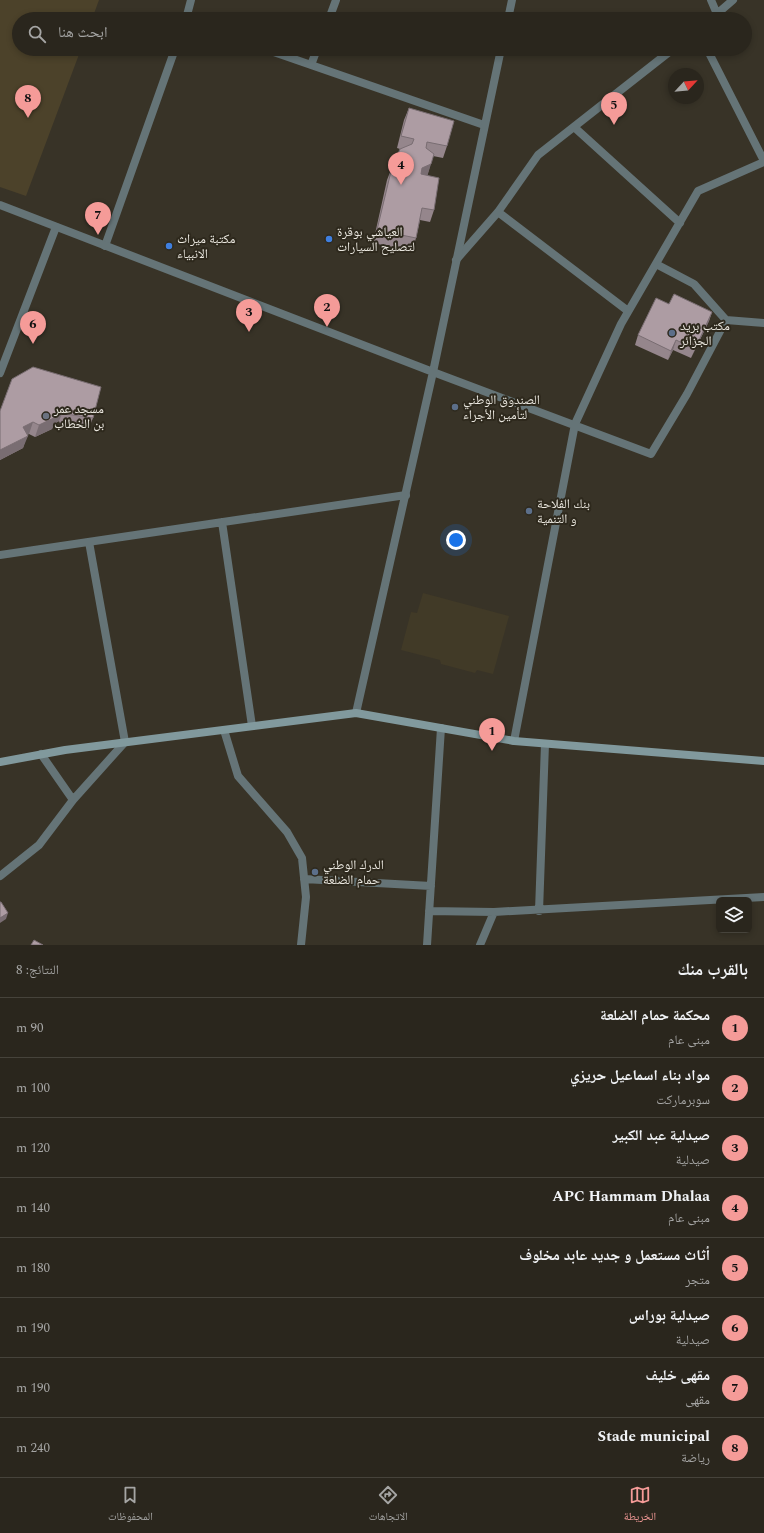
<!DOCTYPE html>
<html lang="ar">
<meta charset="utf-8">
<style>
:root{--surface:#2a261d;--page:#36322a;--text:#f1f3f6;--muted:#a5a5a4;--line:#46433b;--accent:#f59b98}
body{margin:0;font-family:Spectral,"Noto Naskh Arabic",serif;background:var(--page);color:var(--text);direction:rtl}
.controls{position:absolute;right:12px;bottom:12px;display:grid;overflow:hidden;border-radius:6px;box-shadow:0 2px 6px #0003}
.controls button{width:36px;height:36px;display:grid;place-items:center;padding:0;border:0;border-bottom:1px solid var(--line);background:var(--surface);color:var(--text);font:20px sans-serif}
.compass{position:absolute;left:668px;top:68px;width:36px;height:36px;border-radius:50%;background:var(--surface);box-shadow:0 2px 6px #0003;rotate:64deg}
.you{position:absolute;left:456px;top:540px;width:14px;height:14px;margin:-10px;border:3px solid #fff;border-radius:50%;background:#1a73e8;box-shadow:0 0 0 6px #1a73e833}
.badge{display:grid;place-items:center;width:26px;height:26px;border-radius:50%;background:var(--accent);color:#111;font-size:13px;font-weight:700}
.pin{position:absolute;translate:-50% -33px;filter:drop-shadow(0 1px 2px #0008)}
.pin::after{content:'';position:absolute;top:21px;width:14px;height:12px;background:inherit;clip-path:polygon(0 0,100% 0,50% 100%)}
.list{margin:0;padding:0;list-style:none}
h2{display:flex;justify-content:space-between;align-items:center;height:52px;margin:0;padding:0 16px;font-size:17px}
h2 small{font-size:13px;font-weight:400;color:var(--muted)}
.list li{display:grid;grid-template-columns:26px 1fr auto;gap:12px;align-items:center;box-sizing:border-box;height:60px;padding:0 16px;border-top:1px solid var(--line)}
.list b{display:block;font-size:15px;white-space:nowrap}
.list p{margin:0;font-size:13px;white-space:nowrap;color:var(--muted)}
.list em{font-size:13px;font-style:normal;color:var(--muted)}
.icon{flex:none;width:22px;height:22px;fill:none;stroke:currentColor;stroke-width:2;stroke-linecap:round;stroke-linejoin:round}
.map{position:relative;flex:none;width:764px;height:945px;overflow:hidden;direction:ltr}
.search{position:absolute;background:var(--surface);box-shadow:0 2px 6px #0003;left:12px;right:12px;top:12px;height:44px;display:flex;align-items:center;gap:10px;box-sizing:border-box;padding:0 14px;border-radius:22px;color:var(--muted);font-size:15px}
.sheet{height:532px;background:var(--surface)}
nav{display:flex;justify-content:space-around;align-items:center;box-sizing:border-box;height:56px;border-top:1px solid var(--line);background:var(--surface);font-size:11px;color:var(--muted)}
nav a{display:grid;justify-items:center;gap:2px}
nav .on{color:var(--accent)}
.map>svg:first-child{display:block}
.built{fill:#413a27}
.green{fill:#4c422a}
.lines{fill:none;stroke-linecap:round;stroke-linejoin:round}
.minor{stroke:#657477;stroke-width:8}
.tertiary{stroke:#657477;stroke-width:8}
.secondary{stroke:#81999d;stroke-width:8}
.wall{fill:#95868c}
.shaded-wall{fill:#796d72}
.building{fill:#ad9ca3;stroke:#796d72}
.shop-dot{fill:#3f7fe0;stroke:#2e291d;stroke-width:1.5}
.service-dot{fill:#5c6f8a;stroke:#2e291d;stroke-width:1.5}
.worship-dot{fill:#6b7280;stroke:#2e291d;stroke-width:1.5}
.labels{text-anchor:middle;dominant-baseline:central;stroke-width:4;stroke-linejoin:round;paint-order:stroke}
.poi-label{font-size:13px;fill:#eae7df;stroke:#2e291d;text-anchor:start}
</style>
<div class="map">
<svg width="764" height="945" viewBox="0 0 764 945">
<rect width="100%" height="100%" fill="#383327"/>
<path class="built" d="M423 593 509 616 493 674 477 670 475 673 441 664 440 660 401 650 411 612 417 613Z"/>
<path class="green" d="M0 0H99L92 19H19V49H81L26 196 0 187Z"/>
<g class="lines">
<path class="minor" d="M711 0 717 14
M186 19 191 0
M329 19 336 0
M711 19 733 0
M265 49 484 125
M707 49 764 161
M311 65 317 49
M574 127 680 223
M498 212 628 311
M105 246 175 49
M456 260 498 212 538 155 673 49
M656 264 694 284 726 320
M433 372 651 454 687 394 726 320 764 323
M0 373 56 227
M222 522 252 726
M0 555 406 495
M224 730 238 776 287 832 302 858 306 897 301 945
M514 741 575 424 621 324 698 191 764 162
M41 754 73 800
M0 876 39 845 73 800 125 742 89 542
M304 879 431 886
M429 911 494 912
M539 911 545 744
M427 945 441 728
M480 945 494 912 764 897"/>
<path class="tertiary" d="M508 19 512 0
M0 205 433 372
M356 713 433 372 501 49"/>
<path class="secondary" d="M0 762 65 750 356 713 514 741 764 761"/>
</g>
<path class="wall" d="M409 108 447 146 443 158 433 156 427 176 434 210 430 222 420 220 416 238 412 251 373 243 387 180 392 167 393 168 400 149 397 148 404 120Z
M669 304 712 312 709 321 691 358 673 350 668 360 635 345 638 335Z
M33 367 93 418 88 430 61 426 59 421 54 424 52 429 35 437 29 434 27 435 23 448 0 460V411Z"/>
<path class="shaded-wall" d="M431 164 427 177 418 180 422 168Z
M712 312 709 321 691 358 695 349Z
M676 340 673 350 668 360 671 351Z
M64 409 59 421 54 424 52 429 35 437 39 425 58 412Z
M33 422 29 434 19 439 23 427Z
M28 436 23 448 0 460V450Z
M8 913 6 919 0 923V918Z"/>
<path class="building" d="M409 108 454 121 447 146 427 142 426 148 434 154 431 164 422 168 421 174 439 178 434 210 422 208 416 238 377 230 392 167 405 170V164L397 156 400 149 412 144 414 139 401 136Z
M674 294 712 312 695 349 676 340 671 351 638 335 656 298 669 304Z
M33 367 101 387 93 418 66 414 64 409 58 412 56 417 39 425 33 422 23 427 28 436 0 450V411L12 379Z
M0 902H1L8 913 0 918Z
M34 940 43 945H31Z"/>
<g class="shop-dot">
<circle cx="329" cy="239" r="4"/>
<circle cx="169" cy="246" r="4"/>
</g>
<g class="service-dot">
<circle cx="672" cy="333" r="4"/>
<circle cx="455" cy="407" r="4"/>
<circle cx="529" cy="511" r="4"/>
<circle cx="315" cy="872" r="4"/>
</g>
<circle class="worship-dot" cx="46" cy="416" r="4"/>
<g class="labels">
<g class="poi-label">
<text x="337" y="232">العياشي بوقرة<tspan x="337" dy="15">لتصليح السيارات</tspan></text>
<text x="177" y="239">مكتبة ميراث<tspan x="177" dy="15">الانبياء</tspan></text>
<text x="680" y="326">مكتب بريد<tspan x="680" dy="15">الجزائر</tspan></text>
<text x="463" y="400">الصندوق الوطني<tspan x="463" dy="15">لتأمين الأجراء</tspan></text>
<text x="54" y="409">مسجد عمر<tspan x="54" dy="15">بن الخطاب</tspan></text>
<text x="537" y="504">بنك الفلاحة<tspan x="537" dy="15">و التنمية</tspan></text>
<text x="323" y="865">الدرك الوطني<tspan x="323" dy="15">حمام الضلعة</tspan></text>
</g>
</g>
</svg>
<div class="controls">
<button><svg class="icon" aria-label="layers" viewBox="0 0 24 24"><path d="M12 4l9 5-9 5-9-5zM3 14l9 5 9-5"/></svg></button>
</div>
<svg class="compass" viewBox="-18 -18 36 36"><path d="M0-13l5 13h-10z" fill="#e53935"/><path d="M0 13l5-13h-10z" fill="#a5a5a4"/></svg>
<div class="you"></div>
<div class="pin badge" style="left:492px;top:751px">1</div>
<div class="pin badge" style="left:327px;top:327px">2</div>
<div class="pin badge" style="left:249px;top:332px">3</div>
<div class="pin badge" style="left:401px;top:185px">4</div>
<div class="pin badge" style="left:614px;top:125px">5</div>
<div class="pin badge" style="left:33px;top:344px">6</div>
<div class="pin badge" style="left:98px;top:235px">7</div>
<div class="pin badge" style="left:28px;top:118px">8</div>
<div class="search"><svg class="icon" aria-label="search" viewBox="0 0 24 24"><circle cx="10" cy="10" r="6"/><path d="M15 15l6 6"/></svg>ابحث هنا</div>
</div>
<section class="sheet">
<h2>بالقرب منك<small>النتائج: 8</small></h2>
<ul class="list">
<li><span class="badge">1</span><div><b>محكمة حمام الضلعة</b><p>مبنى عام</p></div><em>90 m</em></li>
<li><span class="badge">2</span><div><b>مواد بناء اسماعيل حريزي</b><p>سوبرماركت</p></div><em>100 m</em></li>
<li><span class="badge">3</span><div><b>صيدلية عبد الكبير</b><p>صيدلية</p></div><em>120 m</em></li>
<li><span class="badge">4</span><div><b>APC Hammam Dhalaa</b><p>مبنى عام</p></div><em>140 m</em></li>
<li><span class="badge">5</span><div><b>أثاث مستعمل و جديد عابد مخلوف</b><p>متجر</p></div><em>180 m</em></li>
<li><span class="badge">6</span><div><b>صيدلية بوراس</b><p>صيدلية</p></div><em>190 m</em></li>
<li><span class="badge">7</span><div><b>مقهى خليف</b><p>مقهى</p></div><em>190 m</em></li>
<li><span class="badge">8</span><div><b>Stade municipal</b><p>رياضة</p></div><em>240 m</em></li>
</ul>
</section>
<nav>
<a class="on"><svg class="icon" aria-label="map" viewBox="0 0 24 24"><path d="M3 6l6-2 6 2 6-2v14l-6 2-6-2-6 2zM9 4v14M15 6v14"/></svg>الخريطة</a>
<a><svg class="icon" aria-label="directions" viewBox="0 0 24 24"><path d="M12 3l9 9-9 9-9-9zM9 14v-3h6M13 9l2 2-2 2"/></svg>الاتجاهات</a>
<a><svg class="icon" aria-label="saved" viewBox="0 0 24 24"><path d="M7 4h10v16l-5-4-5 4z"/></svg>المحفوظات</a>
</nav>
